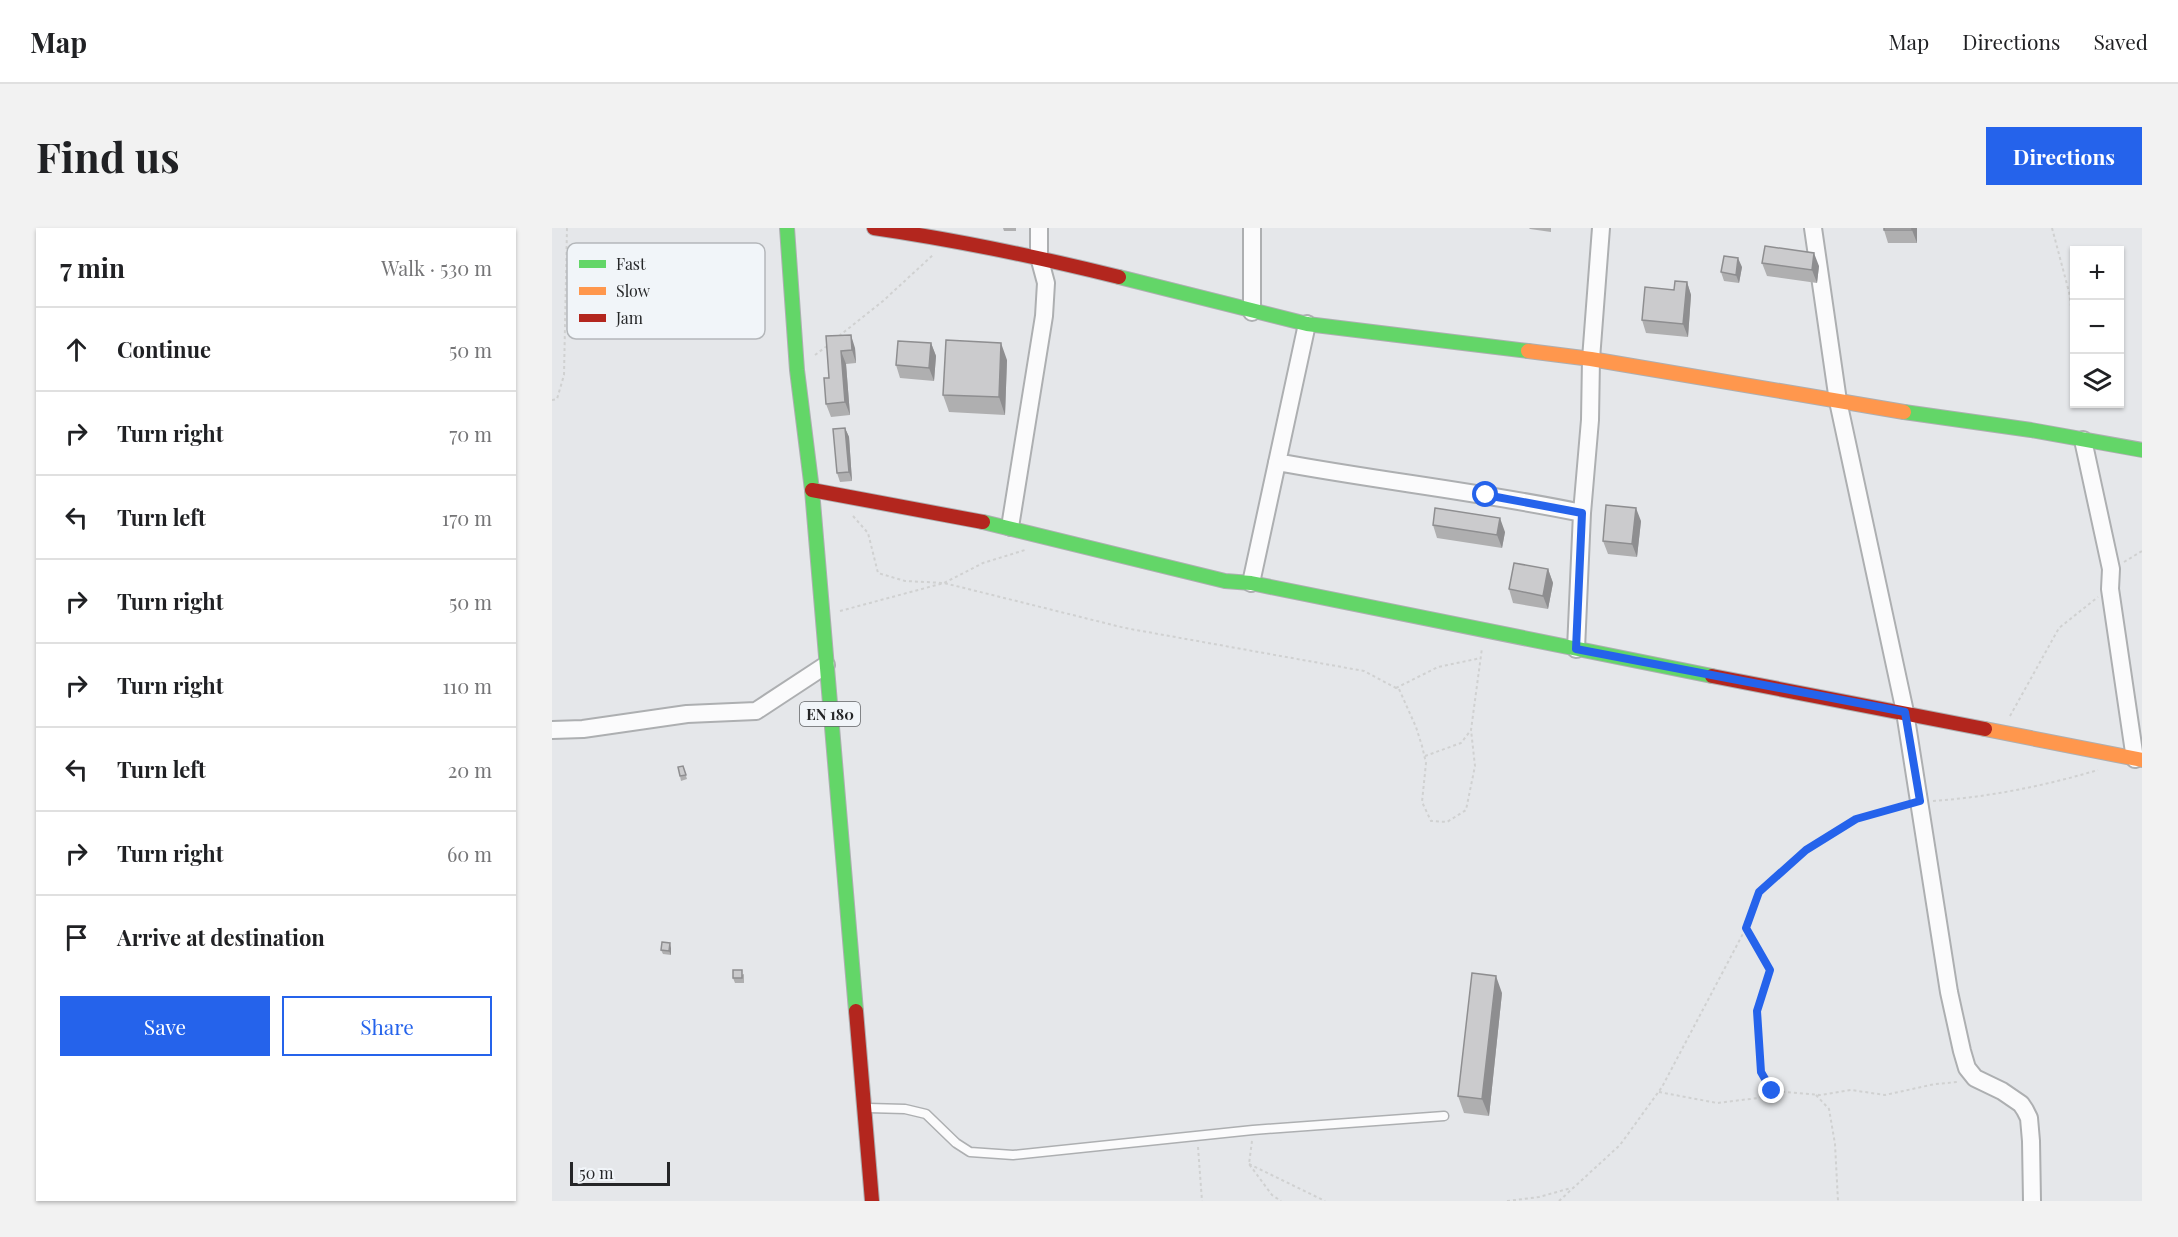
<!DOCTYPE html>
<meta charset="utf-8">
<style>
:root{--surface:#fff;--page:#f2f2f2;--text:#202124;--muted:#757577;--line:#e0e0e0;--accent:#2563eb}
body{margin:0;font-family:"Playfair Display",serif;background:var(--page);color:var(--text)}
.controls{position:absolute;right:18px;top:18px;display:grid;overflow:hidden;border-radius:0px;box-shadow:0 2px 4px #0004}
.controls button{width:54px;height:54px;display:grid;place-items:center;padding:0;border:0;border-bottom:2px solid var(--line);background:var(--surface);color:var(--text);font:30px sans-serif}
.scale{position:absolute;left:18px;bottom:15px;width:100px;box-sizing:border-box;padding-left:6px;border:3px solid #252628;border-top:0;font-size:16px;line-height:21px;white-space:nowrap;color:#252628;-webkit-text-stroke:4px #f1f5f9;paint-order:stroke}
.stop{position:absolute;width:18px;height:18px;margin:-14px;border:4px solid #2563eb;border-radius:50%;background:#fff}
.stop.end{background:#2563eb;border-color:#fff;box-shadow:0 2px 6px #0008}
.list{margin:0;padding:0;list-style:none}
h2{display:flex;justify-content:space-between;align-items:center;height:78px;margin:0;padding:0 24px;font-size:26px}
h2 small{font-size:20px;font-weight:400;color:var(--muted)}
.list li{display:grid;grid-template-columns:39px 1fr auto;gap:18px;align-items:center;box-sizing:border-box;height:84px;padding:0 24px;border-top:2px solid var(--line)}
.list b{display:block;font-size:22px;white-space:nowrap}
.list em{font-size:20px;font-style:normal;color:var(--muted)}
.actions{display:flex;gap:12px;padding:18px 24px}
.actions a{flex:1;padding:14px 0;border:2px solid var(--accent);border-radius:0px;text-align:center;font-size:21px;color:var(--accent)}
.actions .main{background:var(--accent);color:#fff}
.icon{flex:none;width:33px;height:33px;fill:none;stroke:currentColor;stroke-width:2;stroke-linecap:round;stroke-linejoin:round}
.map{position:relative;flex:none;width:1590px;height:973px;overflow:hidden;border-radius:0px}
header{display:flex;align-items:center;gap:36px;box-sizing:border-box;height:84px;padding:0 30px;background:var(--surface);border-bottom:2px solid var(--line)}
header strong{font-size:28px}
nav{display:flex;gap:33px;margin-inline-start:auto;font-size:21px}
.intro{display:flex;align-items:center;justify-content:space-between;box-sizing:border-box;height:144px;padding:0 36px}
h1{margin:0;font-size:42px}
.button{padding:15px 27px;border-radius:0px;background:var(--accent);color:#fff;font-size:21px;font-weight:700}
main{display:flex;gap:36px;padding:0 36px}
aside{flex:1;background:var(--surface);border-radius:0px;box-shadow:0 2px 4px #0004}
.map>svg:first-child{display:block}
.lines{fill:none;stroke-linecap:round;stroke-linejoin:round}
.lane-casing{stroke:#adafb1;stroke-width:11}
.street-casing{stroke:#adafb1;stroke-width:20}
.fast-casing{stroke:#adafb1;stroke-width:16}
.slow-casing{stroke:#adafb1;stroke-width:16}
.jam-casing{stroke:#adafb1;stroke-width:16}
.path{stroke:#d0d1d1;stroke-width:2;stroke-dasharray:3 3;stroke-linecap:butt}
.lane{stroke:#fbfbfc;stroke-width:8}
.street{stroke:#fbfbfc;stroke-width:16}
.fast{stroke:#63d668;stroke-width:14}
.slow{stroke:#ff974d;stroke-width:14}
.jam{stroke:#b3261e;stroke-width:14}
.wall{fill:#afafb0}
.shaded-wall{fill:#8e8e90}
.building{fill:#cbcbcd;stroke:#8e8e90;stroke-width:1.5}
.route{stroke:#2563eb;stroke-width:8}
.labels{text-anchor:middle;dominant-baseline:central;stroke-width:5;stroke-linejoin:round;paint-order:stroke}
.shield{fill:#f1f5f9;stroke:#626467;stroke-width:1.5}
.shield-label{font-size:15px;font-weight:bold;fill:#252628}
.key{fill:#f1f5f9;stroke:#b4b7ba;stroke-width:1.5}
.key-label{font-size:16px;fill:#252628}
</style>
<header>
<strong>Map</strong>
<nav><a>Map</a><a>Directions</a><a>Saved</a></nav>
</header>
<div class="intro"><h1>Find us</h1><a class="button">Directions</a></div>
<main>
<aside>
<h2>7 min<small>Walk · 530 m</small></h2>
<ul class="list">
<li><svg class="icon" aria-label="ahead" viewBox="0 0 24 24"><path d="M12 20V5M6 11l6-6 6 6"/></svg><div><b>Continue</b></div><em>50 m</em></li>
<li><svg class="icon" aria-label="right" viewBox="0 0 24 24"><path d="M7 20v-9h11M14 6l5 5-5 5"/></svg><div><b>Turn right</b></div><em>70 m</em></li>
<li><svg class="icon" aria-label="left" viewBox="0 0 24 24"><path d="M17 20v-9H6M10 6l-5 5 5 5"/></svg><div><b>Turn left</b></div><em>170 m</em></li>
<li><svg class="icon" aria-label="right" viewBox="0 0 24 24"><path d="M7 20v-9h11M14 6l5 5-5 5"/></svg><div><b>Turn right</b></div><em>50 m</em></li>
<li><svg class="icon" aria-label="right" viewBox="0 0 24 24"><path d="M7 20v-9h11M14 6l5 5-5 5"/></svg><div><b>Turn right</b></div><em>110 m</em></li>
<li><svg class="icon" aria-label="left" viewBox="0 0 24 24"><path d="M17 20v-9H6M10 6l-5 5 5 5"/></svg><div><b>Turn left</b></div><em>20 m</em></li>
<li><svg class="icon" aria-label="right" viewBox="0 0 24 24"><path d="M7 20v-9h11M14 6l5 5-5 5"/></svg><div><b>Turn right</b></div><em>60 m</em></li>
<li><svg class="icon" aria-label="arrive" viewBox="0 0 24 24"><path d="M6 21V4h12l-3 4 3 4H6"/></svg><div><b>Arrive at destination</b></div></li>
</ul>
<div class="actions"><a class="main">Save</a><a>Share</a></div>
</aside>
<div class="map">
<svg width="1590" height="973" viewBox="0 0 1590 973">
<rect width="100%" height="100%" fill="#e5e7ea"/>
<g class="lines">
<g class="lane-casing">
<path id="lane" d="M316 880 353 881 374 886 404 915 418 924 461 927 701 902 892 888"/>
</g>
<g class="street-casing">
<path id="street" d="M700 0V84
M1261 0 1286 173 1353 484 1397 764 1410 823 1415 840 1423 850 1450 863 1469 876 1473 882 1477 890 1479 913 1480 973
M1531 212 1559 341 1558 361 1583 531
M725 234C827 253 930 264 1030 285
M458 299 492 88 494 55 487 29V0
M699 355 755 96
M1024 421 1030 285 1038 192 1039 131 1049 0
M0 502 31 501 135 486 204 483 274 437"/>
</g>
<g class="fast-casing">
<path id="fast" d="M235 0 245 142 260 262 304 783
M567 49 755 96 976 123
M1352 184 1479 202 1590 222
M431 294 673 353 699 355 1160 448"/>
</g>
<g class="slow-casing">
<path id="slow" d="M976 123 1039 131 1352 184
M1433 501 1590 532"/>
</g>
<g class="jam-casing">
<path id="jam" d="M322 0C405 12 486 29 567 49
M260 262 431 294
M1160 448 1433 501
M304 783 320 973"/>
</g>
<path class="path" d="M1500 0 1517 64 1522 100
M287 108 331 73 382 26
M263 127 275 118
M0 172 5 171 12 147 15 0
M301 288 316 305 326 345 353 353 392 355 573 400 812 443 844 460 847 461 864 499 870 518 874 535 870 574 879 593 895 594 914 582 923 538 919 502 930 420
M1572 334 1590 323
M288 383 392 355 431 335 473 322
M844 460 886 439 929 430
M1458 488 1507 400 1546 369
M873 528 909 515 919 502
M1381 573C1437 569 1492 558 1546 542
M1194 701 1218 742 1205 783 1209 844 1220 863
M1107 864 1165 875 1206 870 1220 863 1268 867 1299 862 1333 867 1383 856 1406 854
M1264 867 1277 881 1283 916 1286 973
M700 913 697 936 720 967 729 973
M646 919 650 973
M697 936 773 973
M955 973 987 969 1019 960
M1007 973 1068 917 1110 859 1194 700 1207 664 1254 622 1304 591 1352 578"/>
<use href="#lane" class="lane"/>
<use href="#street" class="street"/>
<use href="#fast" class="fast"/>
<use href="#slow" class="slow"/>
<use href="#jam" class="jam"/>
</g>
<path class="wall" d="M451 0H464V3H452Z
M977 0H999V4L978 1Z
M1365 0V15H1336L1332 2Z
M1210 35 1267 38 1265 55 1215 48Z
M1190 39 1187 55 1172 53 1169 44Z
M1135 54 1139 67 1136 109 1094 105 1090 92 1122 62Z
M274 108 303 120 304 135 294 136 298 187 279 189 274 176 277 150Z
M379 115 384 128 382 153 348 150 344 137Z
M455 132 453 187 397 184 391 167Z
M293 200 297 209 300 253 288 254 285 245Z
M1089 293 1085 329 1056 326 1051 313Z
M881 297 953 304 950 320 885 310Z
M996 341 1001 355 996 381 961 375 957 361Z
M131 538 135 551 129 553 128 548Z
M119 720V727L111 726 109 722Z
M192 746V755H183L181 750Z
M950 765 937 888 912 885 906 868Z"/>
<path class="shaded-wall" d="M1360 0H1365V15L1360 2Z
M1262 25 1267 38 1265 55 1260 42Z
M1186 30 1190 39 1187 55 1184 47Z
M1135 54 1139 67 1136 109 1131 96Z
M299 107 303 120 304 135 300 122Z
M379 115 384 128 382 153 377 140Z
M449 115 455 132 453 187 447 169Z
M289 123 294 136 298 187 293 174Z
M293 200 297 209 300 253 297 244Z
M1084 280 1089 293 1085 329 1080 316Z
M948 290 953 304 950 320 945 307Z
M996 341 1001 355 996 381 991 368Z
M118 715 119 720V727L117 723Z
M944 748 950 765 937 888 930 871Z"/>
<path class="building" d="M1332 0H1360V2H1332Z
M1213 18 1262 25 1260 42 1210 35Z
M1172 28 1186 30 1184 47 1169 44Z
M1123 53 1135 54 1131 96 1090 92 1093 59 1122 62Z
M299 107 300 122 289 123 293 174 274 176 272 150H277L274 108Z
M394 112 449 115 447 169 391 167Z
M346 113 379 115 377 140 344 137Z
M293 200 297 244 285 245 281 201Z
M1054 277 1084 280 1080 316 1051 313Z
M883 280 948 290 945 307 881 297Z
M962 335 996 341 991 368 957 361Z
M131 538 134 547 128 548 126 539Z
M110 714 118 715 117 723 109 722Z
M181 742H190V750H181Z
M920 745 944 748 930 871 906 868Z"/>
<g class="lines">
<path class="route" d="M934 267 1030 285 1024 421 1353 484 1368 573 1304 591 1254 622 1207 664 1194 700 1218 742 1205 783 1209 844 1220 863"/>
</g>
<g class="labels">
<rect class="shield" x="248" y="474" width="60" height="24" rx="4.5"/>
<g class="shield-label">
<text x="278" y="486">EN 180</text>
</g>
</g>
<rect x="15" y="15" width="198" height="96" rx="9" class="key"/>
<rect x="27" y="32" width="27" height="8" fill="#63d668"/>
<rect x="27" y="59" width="27" height="8" fill="#ff974d"/>
<rect x="27" y="86" width="27" height="8" fill="#b3261e"/>
<g class="key-label">
<text x="64" y="42">Fast</text>
<text x="64" y="69">Slow</text>
<text x="64" y="96">Jam</text>
</g>
</svg>
<div class="controls">
<button>+</button>
<button>−</button>
<button><svg class="icon" aria-label="layers" viewBox="0 0 24 24"><path d="M12 4l9 5-9 5-9-5zM3 14l9 5 9-5"/></svg></button>
</div>
<div class="scale">50 m</div>
<div class="stop" style="left:934px;top:267px"></div>
<div class="stop end" style="left:1220px;top:863px"></div>
</div>
</main>
